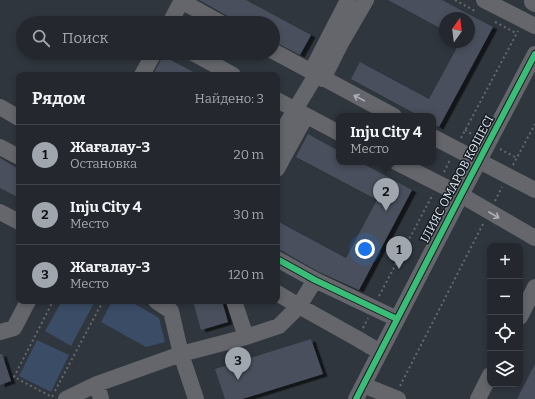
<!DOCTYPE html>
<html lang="ru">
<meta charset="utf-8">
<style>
:root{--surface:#24282e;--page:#2c3036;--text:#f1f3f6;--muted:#a3a6aa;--line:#41444a;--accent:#9fa6ae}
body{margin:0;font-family:Bitter,serif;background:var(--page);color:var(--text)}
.controls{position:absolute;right:12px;bottom:12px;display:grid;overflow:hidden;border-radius:8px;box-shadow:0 2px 6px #0003}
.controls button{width:36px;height:36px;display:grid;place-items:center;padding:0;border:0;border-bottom:1px solid var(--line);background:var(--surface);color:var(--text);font:20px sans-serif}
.compass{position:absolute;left:439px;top:12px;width:36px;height:36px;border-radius:50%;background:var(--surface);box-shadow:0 2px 6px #0003;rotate:14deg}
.you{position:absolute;left:365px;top:249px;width:14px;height:14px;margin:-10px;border:3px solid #fff;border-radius:50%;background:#1a73e8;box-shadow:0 0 0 6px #1a73e833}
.badge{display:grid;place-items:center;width:26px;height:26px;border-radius:50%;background:var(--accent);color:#111;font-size:13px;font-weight:700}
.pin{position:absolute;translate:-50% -33px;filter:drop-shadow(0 1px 2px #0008)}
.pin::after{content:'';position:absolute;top:21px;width:14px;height:12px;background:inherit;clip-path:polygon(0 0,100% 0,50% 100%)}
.popup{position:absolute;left:336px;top:113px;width:100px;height:52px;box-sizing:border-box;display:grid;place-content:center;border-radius:8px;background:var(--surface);filter:drop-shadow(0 1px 3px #0005);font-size:13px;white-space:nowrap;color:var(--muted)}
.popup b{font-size:15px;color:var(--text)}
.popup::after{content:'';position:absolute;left:50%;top:100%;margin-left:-8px;border:8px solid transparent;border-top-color:var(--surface)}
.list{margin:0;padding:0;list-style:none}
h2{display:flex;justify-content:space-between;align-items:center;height:52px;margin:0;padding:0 16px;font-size:17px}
h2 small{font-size:13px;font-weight:400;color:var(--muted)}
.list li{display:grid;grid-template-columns:26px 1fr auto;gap:12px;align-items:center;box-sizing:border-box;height:60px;padding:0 16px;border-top:1px solid var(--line)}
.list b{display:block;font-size:15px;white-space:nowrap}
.list p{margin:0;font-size:13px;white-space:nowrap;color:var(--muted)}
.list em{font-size:13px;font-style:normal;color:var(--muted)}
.icon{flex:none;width:22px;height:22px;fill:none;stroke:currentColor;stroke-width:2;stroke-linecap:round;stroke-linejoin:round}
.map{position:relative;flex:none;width:535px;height:399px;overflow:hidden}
.search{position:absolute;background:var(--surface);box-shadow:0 2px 6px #0003;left:16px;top:16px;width:264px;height:44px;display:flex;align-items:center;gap:10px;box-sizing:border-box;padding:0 14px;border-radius:22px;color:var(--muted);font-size:15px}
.panel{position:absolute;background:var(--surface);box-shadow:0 2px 6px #0003;left:16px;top:72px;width:264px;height:232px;border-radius:8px}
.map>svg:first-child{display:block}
.green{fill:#3a4c66}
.building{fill:#48505c;filter:url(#shadow)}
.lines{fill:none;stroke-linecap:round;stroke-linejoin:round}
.path{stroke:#66686d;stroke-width:2;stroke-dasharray:2 3;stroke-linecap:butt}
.minor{stroke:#64666b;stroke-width:16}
.cycleway-casing{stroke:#171c23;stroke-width:8}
.cycleway{stroke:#3abd76;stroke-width:6}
.oneway{stroke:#abb0b8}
.labels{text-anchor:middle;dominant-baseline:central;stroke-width:3;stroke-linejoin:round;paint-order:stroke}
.street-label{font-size:12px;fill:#dbe2eb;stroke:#171c23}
</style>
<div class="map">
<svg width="535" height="399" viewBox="0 0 535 399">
<defs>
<filter id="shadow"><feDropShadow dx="4.5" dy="2.5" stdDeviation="0" flood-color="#0009"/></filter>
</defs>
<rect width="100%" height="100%" fill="#30363e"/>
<path class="green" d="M62 301H95L71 346 45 331Z
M112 301H130L159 318 165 342 146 347 101 322Z
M37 340 69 355 51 392 19 376Z"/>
<path class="building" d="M199 0H246L311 35 300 55 273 41V23H240Z
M388 0H442L493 27 439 127 433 124V116H419L351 79 360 62 429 99 460 42H469V18H445V31Z
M163 56 199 75H153Z
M308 134 339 151V162H360L412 190 359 290 319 272 282 251 277 249V221L346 258 377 200 296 157Z
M0 158 19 169V198L0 188Z
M193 301H222L228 322 201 330Z
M311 339 323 374 242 399H225L215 369Z
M0 354H2L11 381 0 385Z
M535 364V399H517Z"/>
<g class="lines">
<path class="path" d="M455 0 475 11
M495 22 516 33
M465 130 477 137
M461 138 518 31
M500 149 517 158
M513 165 535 124
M444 172 450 160
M495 201 502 187
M379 296 433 194
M363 328 368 318
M400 386 484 222
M55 391 103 301
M53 395 52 397 14 377 53 301"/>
<path class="minor" d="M484 0 535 26
M534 0 532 2 535 4
M181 1 221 23
M170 23 182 0
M273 51 394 116
M193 53 233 75
M311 72 348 0
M142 75 154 53
M323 79 341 43 366 0
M277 100 339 133
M0 107 19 118
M433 137 535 190
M277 140 316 75
M0 147 19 157
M396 162 461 195 535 238
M277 169 306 116
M0 212 19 222
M277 259 315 280 397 319
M277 293 299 306 315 280
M156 301 171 311 181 354 196 399
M234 301 246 337
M520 317 535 287
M0 332 14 328 28 301
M363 385 398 399
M66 399 97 384
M101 399 97 384 181 354 246 337 279 326 299 306 358 339 380 352
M356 399 461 195 535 54
M478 399 490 375"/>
<g class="cycleway-casing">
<path id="cycleway" d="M277 259 315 280 397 319
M356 399 461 195 535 54"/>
</g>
<use href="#cycleway" class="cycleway"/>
</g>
<defs><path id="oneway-shaft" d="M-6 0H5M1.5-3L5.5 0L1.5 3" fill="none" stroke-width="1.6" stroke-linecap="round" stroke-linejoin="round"/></defs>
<g class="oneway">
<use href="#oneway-shaft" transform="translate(359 98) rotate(-152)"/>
<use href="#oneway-shaft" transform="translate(494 215) rotate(30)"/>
</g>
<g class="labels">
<g class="street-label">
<text transform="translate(457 179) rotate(-62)">ІЛИЯС ОМАРОВ КӨШЕСІ</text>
</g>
</g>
</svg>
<div class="controls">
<button>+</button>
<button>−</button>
<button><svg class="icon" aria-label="locate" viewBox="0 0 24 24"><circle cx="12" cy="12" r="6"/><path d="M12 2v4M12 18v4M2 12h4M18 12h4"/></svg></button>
<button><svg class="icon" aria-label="layers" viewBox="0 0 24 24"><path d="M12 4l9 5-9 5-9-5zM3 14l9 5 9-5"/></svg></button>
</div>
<svg class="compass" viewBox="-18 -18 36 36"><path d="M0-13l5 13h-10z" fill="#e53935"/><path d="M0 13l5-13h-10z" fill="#a3a6aa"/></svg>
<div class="you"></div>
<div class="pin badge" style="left:399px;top:269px">1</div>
<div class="pin badge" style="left:386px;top:211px">2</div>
<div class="popup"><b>Inju City 4</b>Место</div>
<div class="pin badge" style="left:238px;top:380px">3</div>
<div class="search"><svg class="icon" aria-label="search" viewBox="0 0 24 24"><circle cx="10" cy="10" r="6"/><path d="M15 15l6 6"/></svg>Поиск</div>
<section class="panel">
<h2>Рядом<small>Найдено: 3</small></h2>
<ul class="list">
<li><span class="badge">1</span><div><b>Жағалау-3</b><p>Остановка</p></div><em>20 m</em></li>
<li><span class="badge">2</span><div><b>Inju City 4</b><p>Место</p></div><em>30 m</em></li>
<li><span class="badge">3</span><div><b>Жагалау-3</b><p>Место</p></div><em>120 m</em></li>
</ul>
</section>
</div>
